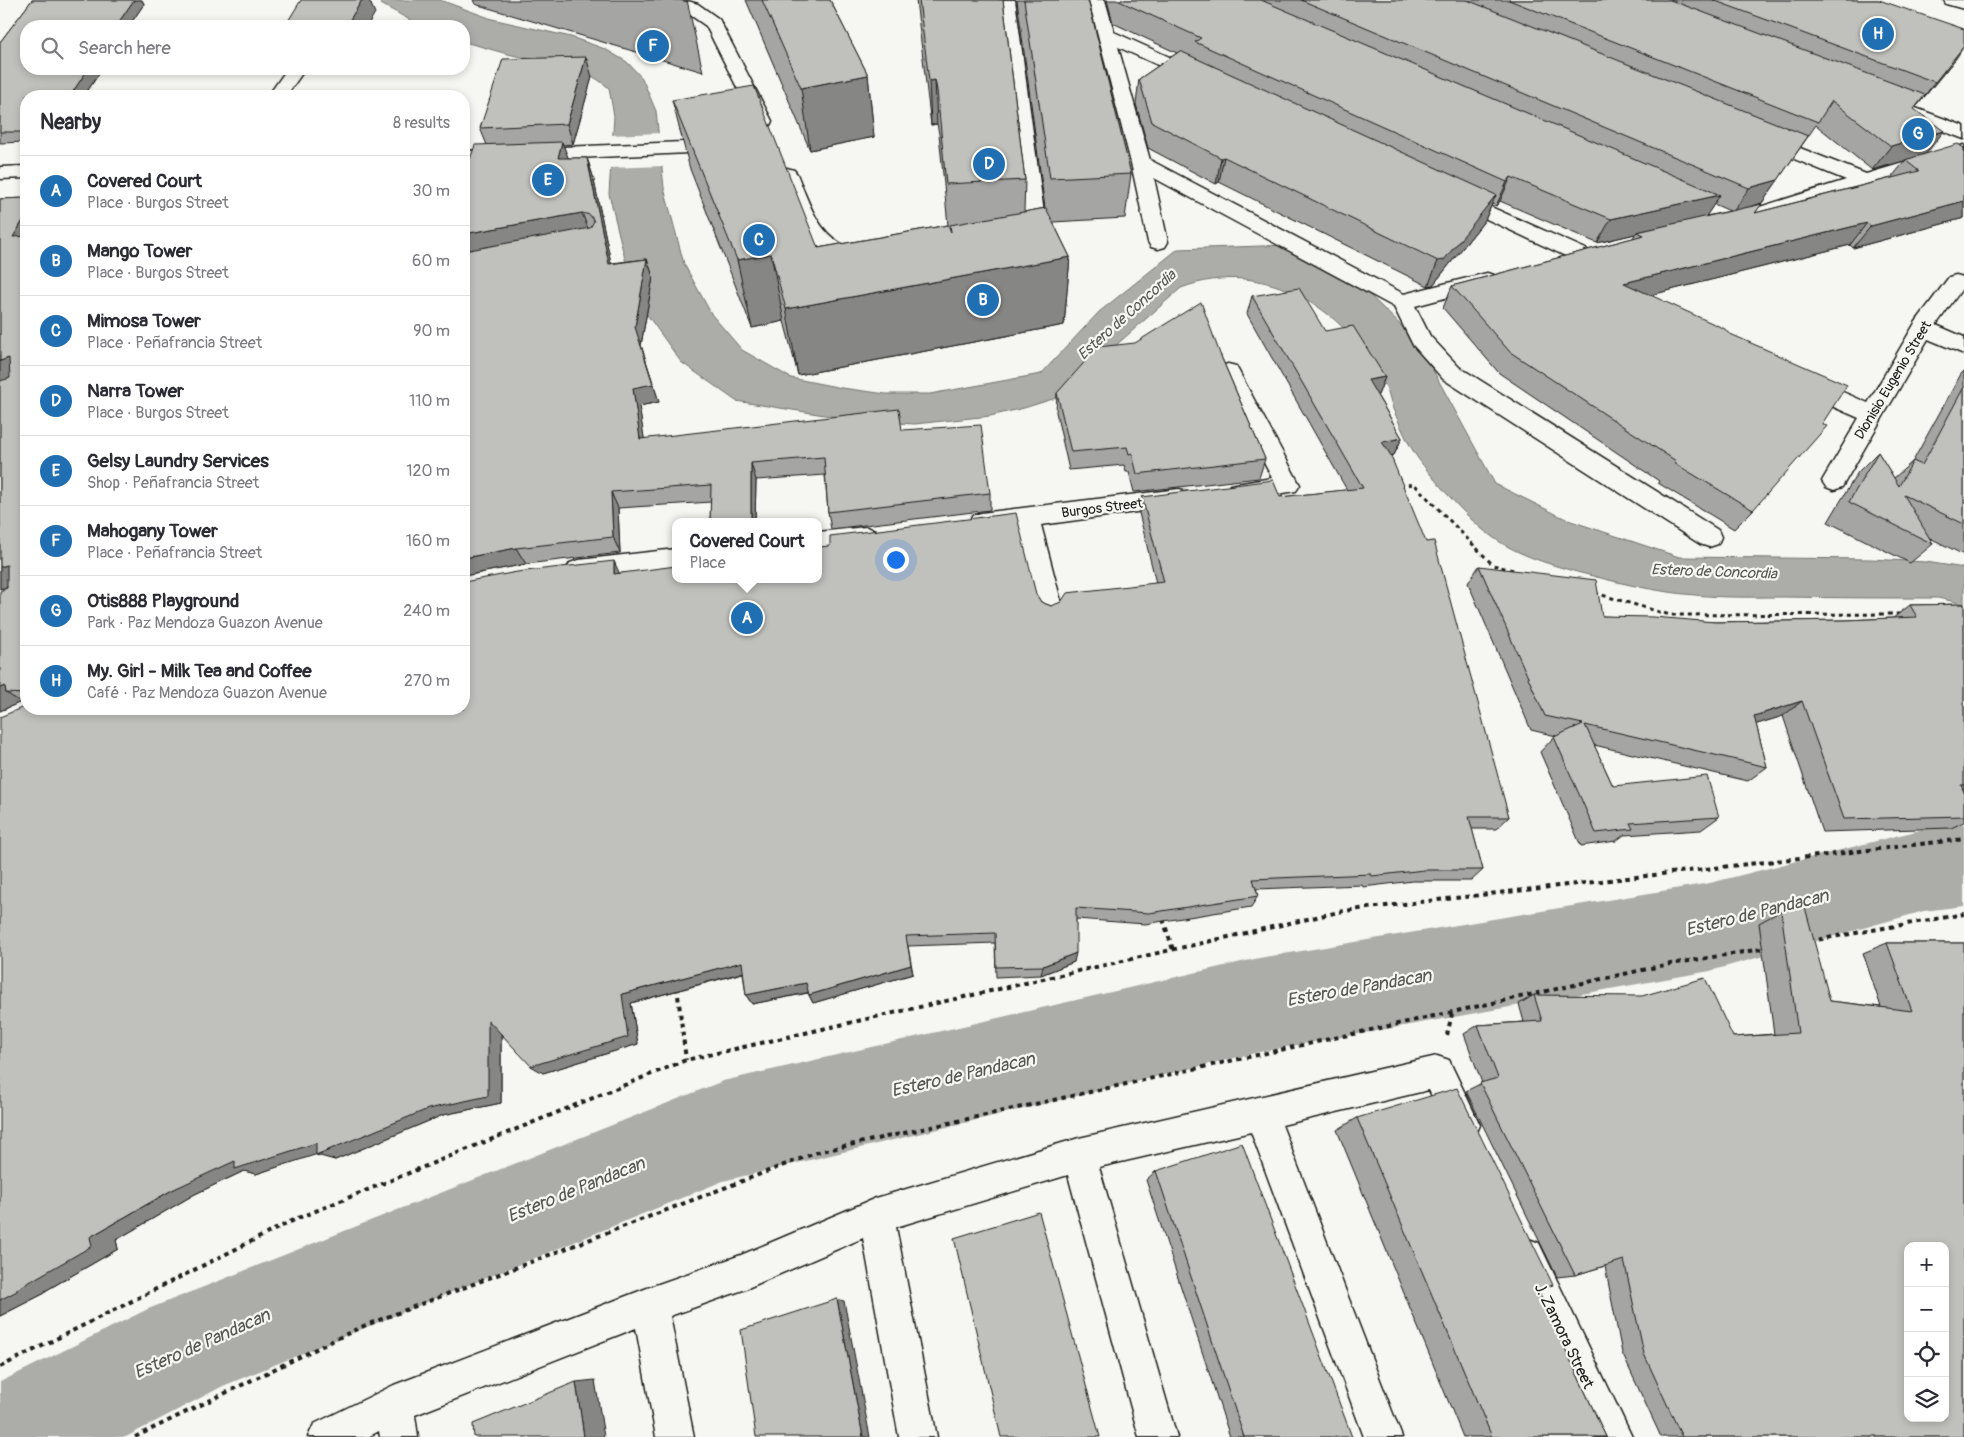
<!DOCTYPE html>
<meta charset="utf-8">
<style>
:root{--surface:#fff;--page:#f7f7f7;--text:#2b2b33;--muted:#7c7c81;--line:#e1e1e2;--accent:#1f6fb2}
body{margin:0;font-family:Pangolin,sans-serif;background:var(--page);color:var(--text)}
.controls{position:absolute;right:15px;bottom:15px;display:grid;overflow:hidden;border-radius:10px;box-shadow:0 2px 8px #0003}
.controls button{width:45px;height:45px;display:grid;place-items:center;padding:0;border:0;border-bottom:1px solid var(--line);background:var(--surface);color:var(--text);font:25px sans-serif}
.you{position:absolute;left:895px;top:559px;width:18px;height:18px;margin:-12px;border:4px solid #fff;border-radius:50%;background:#1a73e8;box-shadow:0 0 0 8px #1a73e833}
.badge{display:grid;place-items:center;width:32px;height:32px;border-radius:50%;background:var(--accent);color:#fff;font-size:16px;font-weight:700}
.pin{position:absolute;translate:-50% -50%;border:2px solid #fff;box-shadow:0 1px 5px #0006}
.popup{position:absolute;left:672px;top:518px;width:150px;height:65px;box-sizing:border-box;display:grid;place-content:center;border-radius:10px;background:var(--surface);filter:drop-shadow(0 1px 4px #0005);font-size:16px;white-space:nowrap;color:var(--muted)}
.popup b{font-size:19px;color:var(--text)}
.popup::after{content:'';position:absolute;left:50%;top:100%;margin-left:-10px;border:10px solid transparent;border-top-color:var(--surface)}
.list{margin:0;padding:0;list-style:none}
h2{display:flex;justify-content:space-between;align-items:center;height:65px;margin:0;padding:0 20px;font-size:21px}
h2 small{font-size:16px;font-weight:400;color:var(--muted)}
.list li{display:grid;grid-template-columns:32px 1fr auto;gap:15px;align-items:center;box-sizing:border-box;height:70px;padding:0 20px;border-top:1px solid var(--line)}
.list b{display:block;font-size:19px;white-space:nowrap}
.list p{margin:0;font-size:16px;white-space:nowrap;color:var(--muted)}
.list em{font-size:16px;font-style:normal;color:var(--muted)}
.icon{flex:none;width:28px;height:28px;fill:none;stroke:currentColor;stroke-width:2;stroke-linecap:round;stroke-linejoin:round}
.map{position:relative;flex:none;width:1964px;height:1437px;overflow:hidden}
.search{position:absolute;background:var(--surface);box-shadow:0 2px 8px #0003;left:20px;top:20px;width:450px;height:55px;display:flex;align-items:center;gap:12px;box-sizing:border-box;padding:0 18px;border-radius:20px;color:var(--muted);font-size:19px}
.panel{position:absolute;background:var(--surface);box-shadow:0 2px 8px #0003;left:20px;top:90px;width:450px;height:625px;border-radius:20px}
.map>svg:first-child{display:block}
.water{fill:#acaca9;stroke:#727271}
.pier{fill:#f6f6f2}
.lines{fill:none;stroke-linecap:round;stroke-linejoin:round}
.river{fill:#acaca9;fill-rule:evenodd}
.minor-casing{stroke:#1c1c1c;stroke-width:3}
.major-casing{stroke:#1c1c1c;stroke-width:3}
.path-far1{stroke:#1c1c1c;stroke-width:3;stroke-dasharray:4 4;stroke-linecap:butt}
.path{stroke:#1c1c1c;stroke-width:4;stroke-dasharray:4.5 4.5;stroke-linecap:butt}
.minor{fill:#f6f6f2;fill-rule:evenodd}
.major{fill:#f6f6f2;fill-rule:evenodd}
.wall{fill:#a5a5a3;stroke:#1c1c1c;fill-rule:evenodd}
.shaded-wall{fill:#868684;stroke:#1c1c1c}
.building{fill:#c0c0bd;stroke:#1c1c1c;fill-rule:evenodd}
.labels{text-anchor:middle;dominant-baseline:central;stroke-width:4.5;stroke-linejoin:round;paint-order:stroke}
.street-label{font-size:14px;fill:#1c1c1c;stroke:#f6f6f2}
.water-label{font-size:15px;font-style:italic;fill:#565654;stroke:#f6f6f2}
.near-street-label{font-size:16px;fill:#1c1c1c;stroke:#f6f6f2}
.near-water-label{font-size:18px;font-style:italic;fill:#565654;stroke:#f6f6f2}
</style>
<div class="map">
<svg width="1964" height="1437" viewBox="0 0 1964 1437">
<rect width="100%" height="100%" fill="#f6f6f2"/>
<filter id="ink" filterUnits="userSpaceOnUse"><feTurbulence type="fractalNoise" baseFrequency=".02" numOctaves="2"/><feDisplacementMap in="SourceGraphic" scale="10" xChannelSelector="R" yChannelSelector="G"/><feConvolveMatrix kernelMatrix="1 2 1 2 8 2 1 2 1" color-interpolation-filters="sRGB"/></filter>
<g filter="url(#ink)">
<path class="water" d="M378 0H440L492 19 571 37 605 49 627 62 642 78 656 111 664 188 684 264 712 315 742 350 791 378 842 388 886 394H930L1041 374 1099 312 1178 249 1289 245 1352 278 1417 341 1495 484 1568 520 1679 557 1870 559 1926 562 1964 568V604L1938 598C1887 598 1836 598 1785 597 1756 597 1725 598 1695 595 1655 592 1616 582 1577 572 1545 563 1514 554 1487 533 1467 518 1432 478 1417 457 1407 442 1400 425 1393 409 1390 401 1389 391 1384 383 1345 309 1266 256 1181 288L1056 398 1024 408 990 416 915 424 862 421 736 401 681 362 643 309 625 259 609 194 614 116 609 88C576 61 554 65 516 56 498 52 481 46 464 42V26H421L381 4Z"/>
<path class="pier" d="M661 133 664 166 608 168 610 135Z"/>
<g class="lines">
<path class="river" d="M1964 824V906L1924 911 1710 971 1259 1052 723 1181 223 1386 126 1437H0V1382L148 1309 723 1081 1259 958 1710 883 1924 829Z"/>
<g class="minor-casing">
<path id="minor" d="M658 0H684L698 4 719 19 772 121 770 125H756L754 121 706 26 686 12 660 4Z
M999 0H1015L1046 228 1037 244 1024 251 1017 249 1014 244 1026 228Z
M1089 0H1105L1114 32 1205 73 1208 77 1205 81H1193L1118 47 1150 160 1404 294 1487 273 1494 275 1497 280 1494 285 1415 306 1430 336 1459 367 1718 530 1721 537 1718 544 1709 547 1700 544 1443 379 1413 345 1394 307 1154 178 1168 242 1165 247 1158 249 1151 247 1148 242 1131 163Z
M287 69H301L303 72 286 96H268Z
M1894 100 1964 126V139L1887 110 1885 106 1887 102Z
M714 131 721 133 723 137C716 147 700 151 689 153L464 163V151L683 142Z
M1762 133 1866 174 1964 145V157L1748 223 1741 225 1734 223 1731 219 1734 215 1846 180 1755 143 1753 139 1755 135Z
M26 166V178L0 179V167Z
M787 168 794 170 797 174C807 198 816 229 840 243 851 249 869 249 875 259L872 264C863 266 855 263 846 261 806 249 791 210 777 174L780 170Z
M1455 191 1588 250 1591 255 1588 260 1581 262 1574 260 1448 201 1445 197 1448 193Z
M1956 275 1963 277 1964 286 1936 325 1964 337V354L1928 339 1842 487 1834 490 1826 487 1822 481 1859 418 1797 391 1794 385 1797 379 1805 377 1813 379 1868 403 1915 323 1949 277Z
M1228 364 1236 366 1300 485 1296 491 1239 500 1230 497 1227 491 1230 485 1272 478 1217 372 1220 366Z
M1179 489 1188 491 1191 498 1188 505 1041 525 1063 609 1059 616 1050 620 1041 616 1037 609 1017 528 981 533 972 530 969 523 972 516 981 513Z
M866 527 875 530 878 537 875 544 818 552V532Z
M676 549V569L579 580 570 577 566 570 570 563 579 560Z
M1437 1056 1449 1060 1480 1125 1475 1137 1463 1142 1451 1137 1429 1090 1282 1125 1402 1437H1364L1251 1132 1099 1167 1177 1437H1139L1068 1175 896 1227 937 1437H899L863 1238 743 1290 670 1316 694 1437H656L636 1328 415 1415 418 1437H380L379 1431 368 1437H308L314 1424 394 1385 650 1287 741 1255 876 1198 1079 1138Z
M1526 1238 1539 1243 1632 1437H1593L1508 1256 1513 1243Z"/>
</g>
<g class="major-casing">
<path id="major" d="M1944 0H1964V9L1946 4Z"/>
</g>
<path class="path-far1" d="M1400 486 1414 484 1493 565 1517 571
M1595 593 1670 615 1901 614"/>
<path class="path" d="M1163 919 1173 950
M1810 941 1964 914
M677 987 686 1060
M1447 1035 1452 1014
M0 1367 296 1219 686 1060 1343 911 1964 839
M135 1437 361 1327 818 1152 1665 965 1767 948"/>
<use href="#minor" class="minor"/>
<use href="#major" class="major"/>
</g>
<path class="wall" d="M32 0H142L144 4 129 26H26V69H102L84 96H26V142L0 143V42Z
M473 0H687L703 72 475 4Z
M746 0H830L868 75 874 137 810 150Z
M916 0H1003L1025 180 1024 212 1045 208 1017 0H1088L1131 174 1125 218 1053 222 1070 257 1064 325 798 375 784 321 752 328 690 169 672 100 818 248 948 225 939 134 937 124 931 125Z
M1107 0H1879L1957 57 1914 109 1925 154 1964 148V218L1853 248 1850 245 1650 295 1753 510 1734 529 1658 483 1659 481 1499 373 1443 308 1452 286 1633 238 1635 234 1597 243 1500 201 1496 206 1492 204 1485 220 1433 285 1428 286 1219 182 1216 184 1148 148 1136 104 1139 79 1177 53 1113 23ZM1816 125 1872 170 1905 161 1891 178 1755 213ZM1714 204 1730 211 1706 216Z
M592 77 573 144 563 145 568 158H587L593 176 611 263 647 259 653 277 641 345 659 402 639 406 644 439 902 430 990 493V510L831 529 828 512 825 475 756 480 755 522H710L711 502 618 508 620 553 526 564 464 576 470 159 487 145 480 128Z
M26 198V709L620 573 1036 594 1041 602 1051 606 1156 583 1139 513 1142 497H1280L1347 490 1247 314 1252 296 1325 331 1385 377 1378 395H1377L1402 438 1394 455 1391 456 1509 817 1496 829H1472L1483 870 1471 881H1413L1363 887 1362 885 1256 889 1258 896 1251 907 1145 924 1076 919 1074 962 1041 975 996 977 995 943 908 946 913 974 813 1003 808 993 752 1004 746 995 743 973 631 1003 638 1044 543 1073 501 1034V1103L443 1115 335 1160 316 1154 256 1174 244 1171 195 1194 116 1240 118 1249 45 1291V1293L0 1316 26 706 21 702 0 711 7 588V587L0 589V199Z
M1220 354 1265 459 1259 478 1134 492 1129 472H1126L1124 465 1069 470 1056 412 1057 393Z
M1964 371V555L1930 538 1933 544 1910 563 1828 522 1858 472 1878 452 1894 478 1913 461 1961 374Z
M1479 566 1602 616 1715 622 1846 620 1893 618 1910 605 1964 604V822L1951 828 1822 832 1783 716 1756 724 1767 767 1748 781 1594 745 1613 786 1719 817 1701 830 1624 835 1616 841 1581 846 1540 752 1554 737 1556 736 1531 730 1468 583Z
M1781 911 1830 1001 1881 1007 1863 953 1887 943H1964V1437H1661L1622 1353 1605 1266 1575 1275 1557 1277 1466 1091 1482 1083 1464 1034 1478 1025 1524 1022 1519 1004 1534 995 1733 1037 1774 1034 1759 923Z
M1357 1118 1538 1290 1606 1437H1463L1337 1130Z
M1156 1171 1352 1437H1230L1146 1180Z"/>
<path class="shaded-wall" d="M134 0H142L144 4 129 26H116Z
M362 0H369L375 13 367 26H346Z
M1964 46 1957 57 1917 106 1935 82Z
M586 57 592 77 573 144 567 124Z
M88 69H102L84 96H70Z
M868 75 874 137 810 150 801 88Z
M935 80 937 124 931 125 929 81Z
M1944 131 1925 155 1872 170 1891 146Z
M562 142 569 160 558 158Z
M1224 157 1219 182 1216 184 1221 158Z
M587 158 593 176 615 282 609 264Z
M1511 177 1500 201 1496 206 1507 182Z
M1778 180 1762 203 1733 212 1749 188Z
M1496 195 1485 220 1433 285 1428 286 1438 261Z
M1720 195 1705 218 1637 232 1635 234 1597 243 1611 219Z
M1964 201V218L1853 248 1871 226Z
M582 213 589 231 464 254V234Z
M26 216V253L13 237Z
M1867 223 1850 245 1611 305 1624 283Z
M771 254 784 321 752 328 737 260Z
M1070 257 1064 325 798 375 786 309Z
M647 259 653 277 641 345 659 402 639 406 647 456 640 439 633 388 635 327Z
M9 358 26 375 0 384V361Z
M1385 377 1378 395 1361 398 1368 380Z
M1402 438 1394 455 1374 459 1382 442Z
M751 463 756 480 755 522H751Z
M611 492 618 508 620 553 613 537Z
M516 548 526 564 464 576V558Z
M614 561 621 577 614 574Z
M7 565 26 581 0 589V567Z
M5 686 6 693 21 702 0 711V688Z
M1802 701 1783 716 1735 731 1754 716Z
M1076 953 1074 962 1041 975 1043 966Z
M742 962 748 971 631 1003 638 1044 543 1073 531 1066 622 994Z
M911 965 913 974 813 1003 809 995Z
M806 983 811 992 752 1004 746 995Z
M488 1020 501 1028V1103L443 1115 335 1160 316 1155 330 1150 256 1174 244 1171 195 1194 116 1240 118 1249 45 1291V1293L0 1316V1300L17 1289 90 1237 172 1190Z
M837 1299 844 1301 870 1437H863Z
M595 1380 604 1437H584L576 1382Z"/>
<path class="building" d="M32 0H134L116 26H26V69H88L70 96H26V132H0V42Z
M301 0H362L346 26H285Z
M680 0H687L688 2Z
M762 0H830L868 75 801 88Z
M919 0H1003L1025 180 946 184 937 90 935 80 929 81Z
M1024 0H1088L1131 174 1050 178Z
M1117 0H1261L1720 195 1611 219 1511 177 1507 182 1195 42 1201 38Z
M1301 0H1467L1808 136 1778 180 1749 188Z
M1509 0H1670L1925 95 1914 109 1944 131 1891 146 1832 101 1818 122Z
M1713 0H1879L1964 29V46L1935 82Z
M1180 51 1496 195 1444 260 1438 261 1224 157 1221 158 1152 122 1139 79Z
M586 57 567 124 480 128 503 59Z
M754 86 818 248 948 225 951 232 950 225 1046 208 1070 257 786 309 771 254 737 260 672 100Z
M562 142 558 158H587L609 264 647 259 635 327 653 384 633 388 640 439 899 409 902 430 981 425 990 493 828 512 824 457 751 463V522H710L711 485 611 492 613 537 516 548 464 558V251L590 228 594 221 590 215 582 213 464 234V159H470L475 145Z
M1958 144 1964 148V201L1871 226 1867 223 1624 283 1725 329 1728 333 1847 385 1822 424 1827 426 1753 510 1674 463 1676 461 1510 352 1452 286 1644 235 1637 232 1762 204 1755 213 1919 171 1905 160Z
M26 198V216L13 237 26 236V694L6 693 5 686 0 688V591L7 588V565L0 567V381L10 378 9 358 0 361V199Z
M1299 288 1325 331 1353 326 1385 377 1368 380 1402 438 1382 442 1390 454 1426 542 1434 541 1509 817H1469L1483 870H1424L1372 876 1371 874 1253 879 1258 896 1149 913 1076 908V953L1043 966 996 967 995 933 906 936 911 965 809 995 806 983 746 995 742 962 622 994 628 1037 531 1066 488 1020V1096L428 1109 316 1155V1143L235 1169V1161L172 1190 90 1237 92 1246 17 1289V1291L0 1300V717L26 706V709H464V582L517 572 614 561V574L676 566V579H818V547L830 546V536L1016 513 1036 594 1041 602 1051 606 1061 602 1067 593 1164 582 1142 497 1273 480 1280 497 1363 488 1252 296Z
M1201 302 1220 354 1265 459 1137 474 1132 453 1129 454 1127 447 1071 452 1057 393 1098 347 1135 343Z
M1964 387V524L1904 495 1933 544 1849 502 1878 452 1899 486 1913 461 1922 465Z
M1479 566 1596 580 1602 616 1653 617 1715 622 1846 620 1917 617 1910 605 1964 604V785H1961L1964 792V816L1844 819 1802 701 1754 716 1767 767 1585 725 1613 786 1707 776 1719 817 1630 823 1633 829 1596 833 1554 737 1583 724 1545 716Z
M1805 907 1830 1001 1912 1011 1887 943H1964V1437H1682L1644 1354 1624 1260 1575 1275 1480 1083 1498 1078 1478 1025 1542 1021 1534 995 1642 996 1705 978 1733 1037 1798 1033 1781 911ZM1908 1246H1945V1418H1908Z
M1457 1088 1553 1285 1538 1290 1606 1437H1492L1357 1118Z
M1242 1143 1352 1437H1244L1156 1171Z
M1039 1212 1100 1437H1001L954 1238Z
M837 1299 863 1437H756L741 1330Z
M576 1382 584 1437H474L473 1424Z"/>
</g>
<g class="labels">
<g class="street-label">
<text transform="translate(1893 380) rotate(-59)">Dionisio Eugenio Street</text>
<text transform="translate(1102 508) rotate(-7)">Burgos Street</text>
</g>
<g class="water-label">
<text transform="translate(1127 315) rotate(-42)">Estero de Concordia</text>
<text transform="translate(1714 572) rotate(2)">Estero de Concordia</text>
</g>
<g class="near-street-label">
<text transform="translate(1564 1336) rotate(64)">J. Zamora Street</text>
</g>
<g class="near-water-label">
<text transform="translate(1757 913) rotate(-14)">Estero de Pandacan</text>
<text transform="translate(1359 988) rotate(-10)">Estero de Pandacan</text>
<text transform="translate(963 1075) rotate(-13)">Estero de Pandacan</text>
<text transform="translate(576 1190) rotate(-22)">Estero de Pandacan</text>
<text transform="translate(202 1344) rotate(-24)">Estero de Pandacan</text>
</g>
</g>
</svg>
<div class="controls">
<button>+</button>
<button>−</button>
<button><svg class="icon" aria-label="locate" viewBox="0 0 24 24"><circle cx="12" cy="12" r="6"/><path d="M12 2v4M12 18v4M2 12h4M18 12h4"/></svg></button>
<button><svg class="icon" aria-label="layers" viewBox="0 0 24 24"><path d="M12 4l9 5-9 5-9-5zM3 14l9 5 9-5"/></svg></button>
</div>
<div class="you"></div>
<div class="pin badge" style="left:747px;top:618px">A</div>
<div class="popup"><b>Covered Court</b>Place</div>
<div class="pin badge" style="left:983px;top:300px">B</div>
<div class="pin badge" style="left:759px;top:240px">C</div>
<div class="pin badge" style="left:989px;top:164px">D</div>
<div class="pin badge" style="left:548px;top:180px">E</div>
<div class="pin badge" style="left:653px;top:46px">F</div>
<div class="pin badge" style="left:1918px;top:134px">G</div>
<div class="pin badge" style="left:1878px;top:34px">H</div>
<div class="search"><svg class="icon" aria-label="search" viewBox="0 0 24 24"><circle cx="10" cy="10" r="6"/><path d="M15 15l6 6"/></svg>Search here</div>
<section class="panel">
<h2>Nearby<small>8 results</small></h2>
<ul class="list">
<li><span class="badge">A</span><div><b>Covered Court</b><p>Place · Burgos Street</p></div><em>30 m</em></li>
<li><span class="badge">B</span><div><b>Mango Tower</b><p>Place · Burgos Street</p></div><em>60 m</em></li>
<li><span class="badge">C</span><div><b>Mimosa Tower</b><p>Place · Peñafrancia Street</p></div><em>90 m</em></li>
<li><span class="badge">D</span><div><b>Narra Tower</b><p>Place · Burgos Street</p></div><em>110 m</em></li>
<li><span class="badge">E</span><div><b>Gelsy Laundry Services</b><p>Shop · Peñafrancia Street</p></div><em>120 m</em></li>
<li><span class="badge">F</span><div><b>Mahogany Tower</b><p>Place · Peñafrancia Street</p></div><em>160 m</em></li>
<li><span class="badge">G</span><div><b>Otis888 Playground</b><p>Park · Paz Mendoza Guazon Avenue</p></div><em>240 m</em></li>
<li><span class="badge">H</span><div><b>My. Girl - Milk Tea and Coffee</b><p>Café · Paz Mendoza Guazon Avenue</p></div><em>270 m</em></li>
</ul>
</section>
</div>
